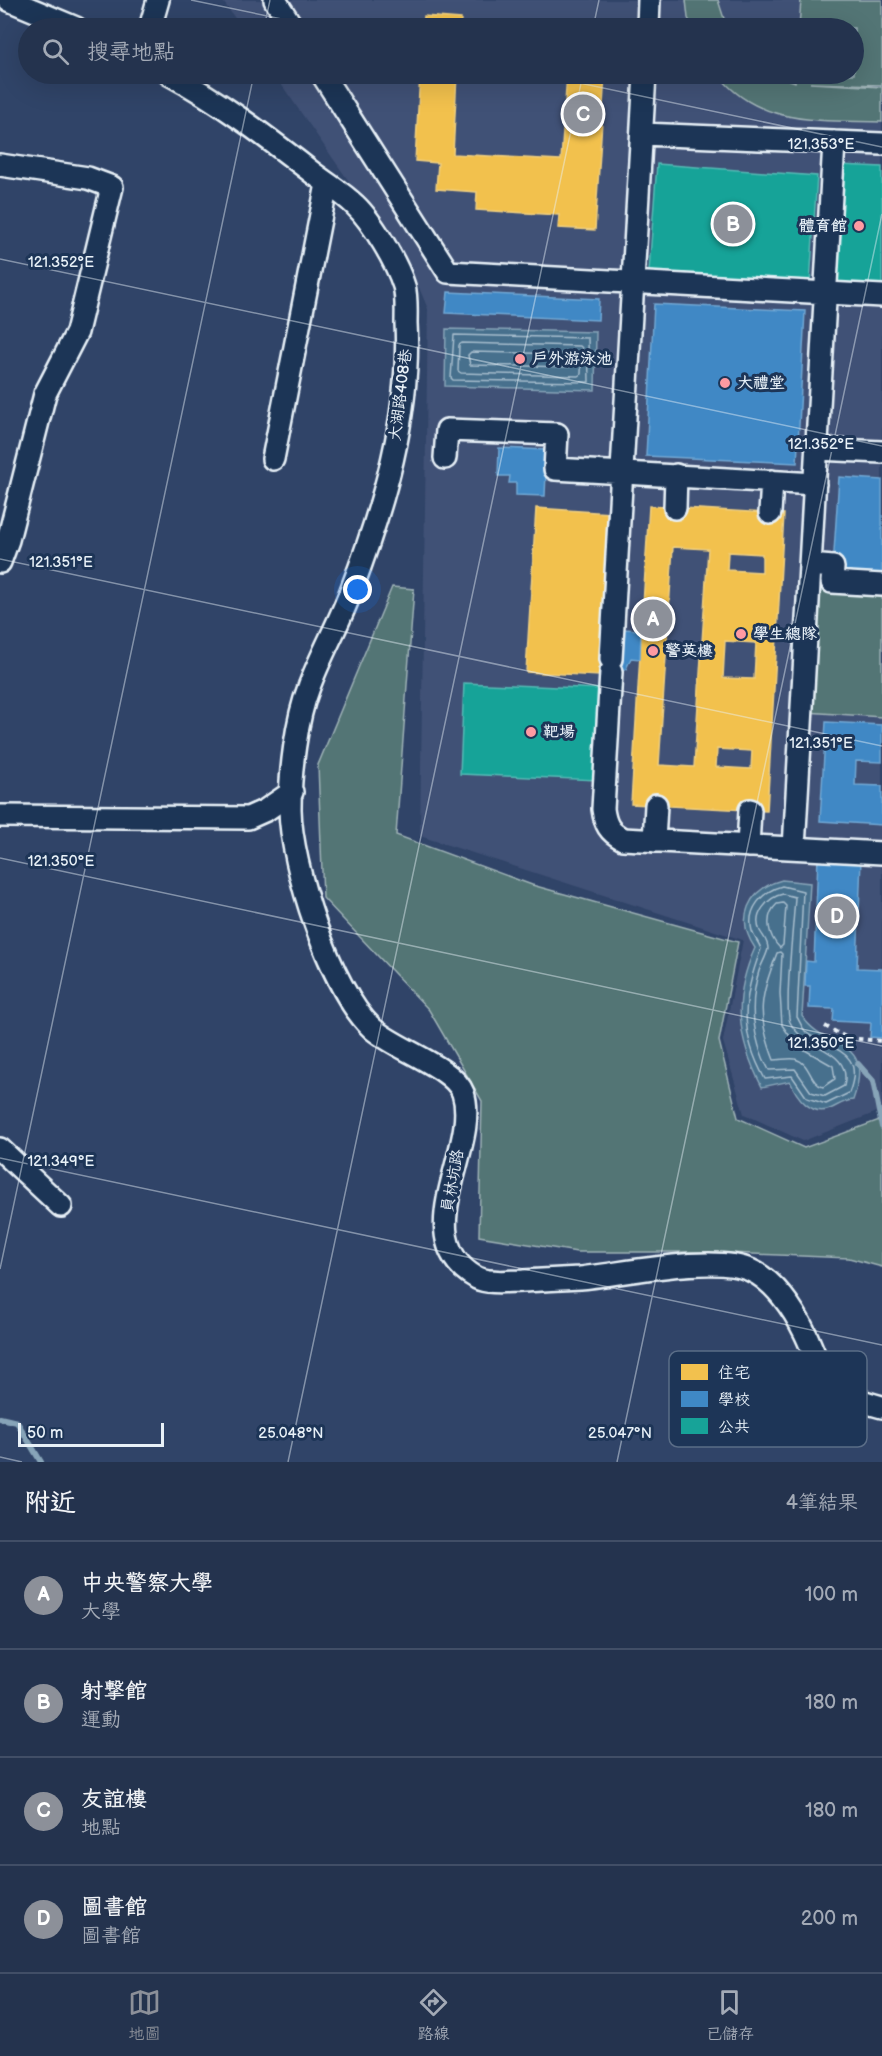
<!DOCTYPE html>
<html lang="zh-TW">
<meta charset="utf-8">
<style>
:root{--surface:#24334e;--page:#2c3b55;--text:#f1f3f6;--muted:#a3aab6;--line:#414e66;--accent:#8c9099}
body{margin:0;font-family:"Balsamiq Sans","LXGW WenKai TC",sans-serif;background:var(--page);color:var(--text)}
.scale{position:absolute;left:18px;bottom:15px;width:146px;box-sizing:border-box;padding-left:6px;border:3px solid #e8f1f8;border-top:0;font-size:16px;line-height:21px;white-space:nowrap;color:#e8f1f8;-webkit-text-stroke:4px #1d3557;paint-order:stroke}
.you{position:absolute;left:358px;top:590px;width:21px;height:21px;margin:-15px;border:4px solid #fff;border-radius:50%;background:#1a73e8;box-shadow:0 0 0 9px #1a73e833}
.badge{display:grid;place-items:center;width:39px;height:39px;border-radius:50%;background:var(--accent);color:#fff;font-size:20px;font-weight:700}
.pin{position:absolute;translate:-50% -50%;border:3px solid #fff;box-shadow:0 2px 6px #0006}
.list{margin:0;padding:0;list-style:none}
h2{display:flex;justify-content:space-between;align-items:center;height:78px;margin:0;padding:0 24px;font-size:26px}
h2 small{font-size:20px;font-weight:400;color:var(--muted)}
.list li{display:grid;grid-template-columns:39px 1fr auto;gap:18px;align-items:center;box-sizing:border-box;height:108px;padding:0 24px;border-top:2px solid var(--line)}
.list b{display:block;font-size:22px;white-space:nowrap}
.list p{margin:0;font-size:20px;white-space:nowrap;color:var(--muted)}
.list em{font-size:20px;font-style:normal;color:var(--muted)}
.icon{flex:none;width:33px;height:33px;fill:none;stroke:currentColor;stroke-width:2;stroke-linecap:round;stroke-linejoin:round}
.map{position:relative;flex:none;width:882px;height:1462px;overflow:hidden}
.search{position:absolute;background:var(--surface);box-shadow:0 6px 24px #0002;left:18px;right:18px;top:18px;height:66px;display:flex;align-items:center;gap:15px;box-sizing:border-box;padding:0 21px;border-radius:33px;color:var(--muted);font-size:22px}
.sheet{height:510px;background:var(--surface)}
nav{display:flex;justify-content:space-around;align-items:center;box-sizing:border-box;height:84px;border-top:2px solid var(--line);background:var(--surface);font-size:16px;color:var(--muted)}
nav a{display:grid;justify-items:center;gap:3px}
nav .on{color:var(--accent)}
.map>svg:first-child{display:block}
.built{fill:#415176}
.green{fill:#537474;stroke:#9eb2b6;stroke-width:1.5}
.water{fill:#46708d;stroke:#87a4b8;stroke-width:1.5}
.homes{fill:#f2c14e;stroke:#efcf81;stroke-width:1.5;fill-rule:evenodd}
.schools{fill:#3f88c5;stroke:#72a8d4;stroke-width:1.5}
.public{fill:#17a398;stroke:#56bab5;stroke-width:1.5}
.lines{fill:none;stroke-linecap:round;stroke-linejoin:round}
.shore{stroke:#a7bdcd;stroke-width:1.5}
.stream{stroke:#87a4b8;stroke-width:6}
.minor-casing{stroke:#e8f1f8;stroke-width:26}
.path{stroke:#e8f1f8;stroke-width:4;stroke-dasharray:4.5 4.5;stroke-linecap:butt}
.minor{stroke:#1d3557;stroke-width:21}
.ticks{fill:none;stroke:#e8f1f8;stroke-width:1.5;stroke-opacity:0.45}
.poi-dot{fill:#ff9aa2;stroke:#1d3557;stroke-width:2}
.labels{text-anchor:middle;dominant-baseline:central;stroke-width:6;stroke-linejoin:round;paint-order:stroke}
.poi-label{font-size:16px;font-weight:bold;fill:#e8f1f8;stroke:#1d3557;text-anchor:start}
.street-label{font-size:16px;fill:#e8f1f8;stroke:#1d3557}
.key{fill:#1d3557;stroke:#5a6d87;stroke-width:1.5}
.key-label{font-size:16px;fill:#e8f1f8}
.ticks-label{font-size:15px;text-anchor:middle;fill:#e8f1f8;stroke:#1d3557;stroke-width:6;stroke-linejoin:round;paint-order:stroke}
</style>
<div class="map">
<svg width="882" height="1462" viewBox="0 0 882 1462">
<rect width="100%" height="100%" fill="#304468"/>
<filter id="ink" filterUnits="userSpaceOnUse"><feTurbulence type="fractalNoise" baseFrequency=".0167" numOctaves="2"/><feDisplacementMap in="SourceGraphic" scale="12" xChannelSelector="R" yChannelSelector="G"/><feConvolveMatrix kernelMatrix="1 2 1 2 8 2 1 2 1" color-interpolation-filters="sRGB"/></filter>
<g filter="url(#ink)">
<path class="built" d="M222 0H882V1110L803 1141 744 1114 723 1041 743 940 420 836 428 309 413 273 274 74H854V28H242Z"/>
<path class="green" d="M686 0H718L727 28H693L688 18Z
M801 0H882V85L810 83 882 87V122C823 120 758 127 718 74H773L795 82 796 74H854V28H799Z
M392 587 414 589 396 835 532 885 738 942 719 1041 738 1118 804 1148 882 1119V1267L849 1258 705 1252H577L479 1236 482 1101 429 1010 323 898 318 765Z
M813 589 882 593V717L806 712Z"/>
<path class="water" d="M446 329 596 332 595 390 445 386Z
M782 880 810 883 802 1016C825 1052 876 1035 853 1100 843 1101 839 1105 830 1109 811 1117 796 1096 790 1081L762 1087C737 1038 732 999 755 948 735 919 748 889 782 880Z"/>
<path class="homes" d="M424 16 461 19 460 28H423Z
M570 21 608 23V28H569Z
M420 74H457L453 154 561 160 567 74H605L595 230 558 228 559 215 476 210 477 192 436 189 438 163 415 161Z
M649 506 784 514 767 811 631 804ZM673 547 708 549 694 767 659 765ZM728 552 762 554V572L727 570ZM725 641 756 643 754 679 723 678ZM717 749 752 751 751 769 716 767Z
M536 508 610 513 600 676 526 672Z"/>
<path class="schools" d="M448 292 599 299 598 320 446 313Z
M654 304 805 311 797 463 646 456Z
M499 448 547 450 545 496 516 495V483H509L510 476H498Z
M839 477 882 480V585L832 582Z
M622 629 641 630 640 659 631 658 626 669 619 673 600 672 601 659Z
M826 722 882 725V762L856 761 855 785 882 786V825L820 821Z
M818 857 861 859 857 968 882 969V1038L870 1037 871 1023 833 1021 834 1009 809 1008 810 986H805L806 961 814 962Z"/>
<path class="public" d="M657 164 817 176 810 283 649 271Z
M840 165 882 167V287L834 284Z
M464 683 602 689 598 780 460 774Z"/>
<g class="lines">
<path class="shore" d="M454 335 588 338 589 382 453 380 451 378Z
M462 343 580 346 582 348 581 374 578 376 461 373 458 371 459 345Z
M471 352 570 354 573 364 570 367 470 365 468 355Z
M782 886 803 891 797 1017C800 1022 803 1030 807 1033 831 1051 866 1049 849 1093L826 1104 807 1098 792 1076 765 1079C738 1031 743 997 761 949 759 942 754 938 752 931 746 909 763 891 782 886Z
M783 894 795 897C794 920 784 1006 790 1022 803 1051 853 1047 844 1086L825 1096 811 1092 795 1069 769 1070C752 1039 749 1004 759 971 762 963 766 957 768 949 768 941 764 938 760 931 752 915 768 897 783 894Z
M777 904 783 903 786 906 783 945 780 948C769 937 763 917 777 904Z
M780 952 782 954 780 993 782 1025 796 1045 833 1066 835 1079 823 1087C809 1083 811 1063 795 1059 788 1058 781 1060 774 1060 756 1013 760 999 777 953Z"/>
<path class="stream" d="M858 1064 873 1081 882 1127
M0 1418 17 1422 41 1462"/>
<g class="minor-casing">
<path id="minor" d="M9 0 76 28
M275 0 293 28
M150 28 158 0
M648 28 649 0
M169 74C219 101 264 135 309 170 324 182 342 192 355 205 372 221 397 263 404 286 407 297 406 312 406 323 411 414 383 507 351 591 339 624 321 654 309 687 296 720 290 773 290 809 291 865 330 989 372 1028 393 1048 454 1067 463 1093 481 1147 405 1238 477 1278 489 1284 509 1281 523 1281 542 1280 561 1279 580 1278 621 1274 715 1254 750 1270 774 1280 794 1310 805 1333 815 1353 819 1375 838 1389 851 1399 867 1403 882 1407
M322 74 448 272 882 296
M642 134 882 144
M0 165 88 178 112 187 77 332 45 394 8 540 0 562
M817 449 882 452
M445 458 447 430 557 434 555 469 815 484
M273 459 327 184
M675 508 676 475
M770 513 772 481
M810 565 833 567 832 582 882 585
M611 659 645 74
M611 672 603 809C605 824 609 832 623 839L882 853
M0 816 248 818 266 810 292 792
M654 841 656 805
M748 846 750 810
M794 848 834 142
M0 1149 61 1206"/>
</g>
<path class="path" d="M825 1026 847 1038 882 1041"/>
<use href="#minor" class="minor"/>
</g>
</g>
<path class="ticks" d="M191 0 325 28M264 28 270 0M593 28 599 0M537 74 882 147M0 259 882 446M0 559 882 746M0 858 882 1046M0 1158 882 1345M0 1269 254 74M0 1457 22 1462M288 1462 583 74M617 1462 882 214"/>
<g class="poi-dot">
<circle cx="859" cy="226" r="6"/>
<circle cx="520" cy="359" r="6"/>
<circle cx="725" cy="383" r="6"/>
<circle cx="741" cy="634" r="6"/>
<circle cx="653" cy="651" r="6"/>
<circle cx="531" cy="732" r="6"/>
</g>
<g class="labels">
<g class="poi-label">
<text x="847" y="226" text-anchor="end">體育館</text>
<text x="532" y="359">戶外游泳池</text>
<text x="737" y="383">大禮堂</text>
<text x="753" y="634">學生總隊</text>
<text x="665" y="651">警英樓</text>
<text x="543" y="732">靶場</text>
</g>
<g class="street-label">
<text transform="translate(401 395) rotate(-83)">大湖路408巷</text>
<text transform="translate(453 1181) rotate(-80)">員林坑路</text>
</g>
</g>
<rect x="669" y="1351" width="198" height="96" rx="9" class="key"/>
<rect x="681" y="1364" width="27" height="16" fill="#f2c14e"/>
<rect x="681" y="1391" width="27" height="16" fill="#3f88c5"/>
<rect x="681" y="1418" width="27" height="16" fill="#17a398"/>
<g class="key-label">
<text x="718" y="1378">住宅</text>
<text x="718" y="1405">學校</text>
<text x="718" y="1432">公共</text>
</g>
<g class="ticks-label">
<text x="821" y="149">121.353°E</text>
<text x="61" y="267">121.352°E</text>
<text x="821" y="449">121.352°E</text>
<text x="61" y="567">121.351°E</text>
<text x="821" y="748">121.351°E</text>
<text x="61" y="866">121.350°E</text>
<text x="821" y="1048">121.350°E</text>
<text x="61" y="1166">121.349°E</text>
<text x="291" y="1438">25.048°N</text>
<text x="620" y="1438">25.047°N</text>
</g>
</svg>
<div class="scale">50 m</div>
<div class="you"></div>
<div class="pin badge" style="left:653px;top:619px">A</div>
<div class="pin badge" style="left:733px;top:224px">B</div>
<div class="pin badge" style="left:583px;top:114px">C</div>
<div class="pin badge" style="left:837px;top:916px">D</div>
<div class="search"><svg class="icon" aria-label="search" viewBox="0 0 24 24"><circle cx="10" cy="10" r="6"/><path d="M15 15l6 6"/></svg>搜尋地點</div>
</div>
<section class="sheet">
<h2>附近<small>4筆結果</small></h2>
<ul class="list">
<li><span class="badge">A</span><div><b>中央警察大學</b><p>大學</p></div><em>100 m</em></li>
<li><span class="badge">B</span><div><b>射撃館</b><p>運動</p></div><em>180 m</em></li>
<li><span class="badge">C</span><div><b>友誼樓</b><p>地點</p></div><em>180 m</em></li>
<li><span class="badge">D</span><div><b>圖書館</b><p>圖書館</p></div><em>200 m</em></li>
</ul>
</section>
<nav>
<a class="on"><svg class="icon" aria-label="map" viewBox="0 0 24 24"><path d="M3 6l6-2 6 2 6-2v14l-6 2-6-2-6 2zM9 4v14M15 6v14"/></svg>地圖</a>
<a><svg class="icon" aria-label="directions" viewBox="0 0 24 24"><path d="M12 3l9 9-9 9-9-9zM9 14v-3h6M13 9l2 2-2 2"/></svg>路線</a>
<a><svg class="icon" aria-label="saved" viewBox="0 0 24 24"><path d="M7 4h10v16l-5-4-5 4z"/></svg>已儲存</a>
</nav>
